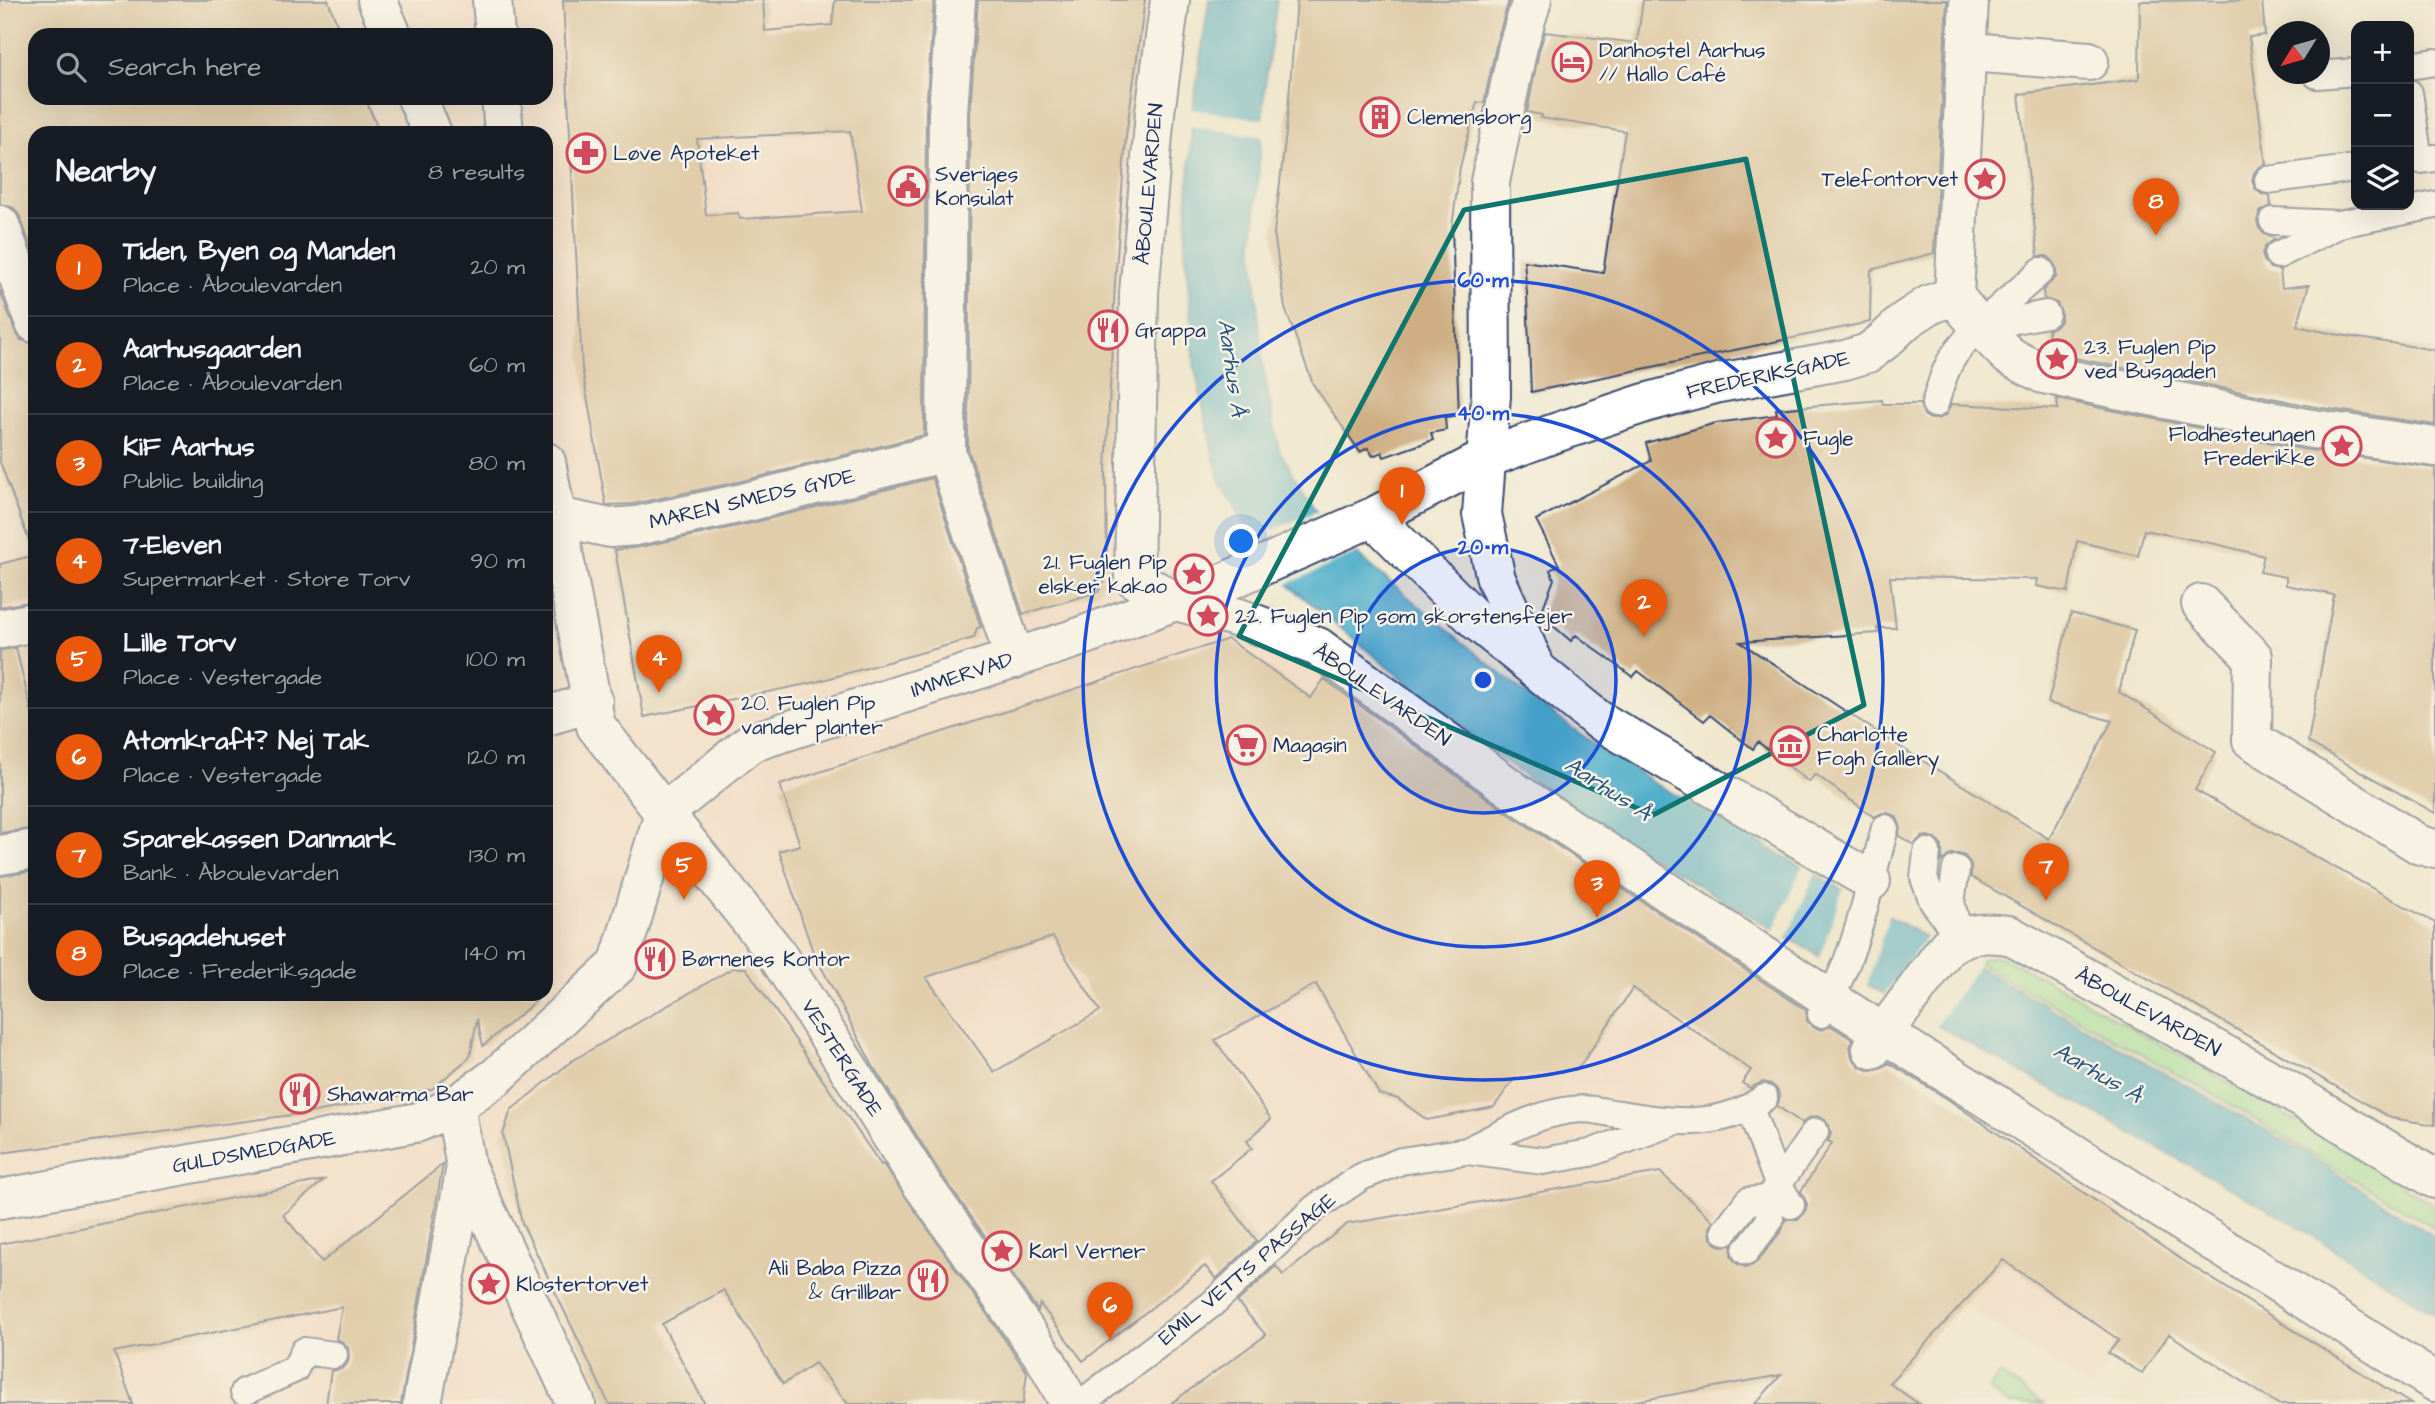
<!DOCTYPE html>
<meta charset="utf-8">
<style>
:root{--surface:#171b24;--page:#242831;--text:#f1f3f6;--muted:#9ea1a6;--line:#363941;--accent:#ea580c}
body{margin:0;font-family:"Architects Daughter",sans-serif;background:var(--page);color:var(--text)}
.controls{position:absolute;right:21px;top:21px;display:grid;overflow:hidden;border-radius:14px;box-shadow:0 7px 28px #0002}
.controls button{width:63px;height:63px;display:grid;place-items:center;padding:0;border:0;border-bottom:2px solid var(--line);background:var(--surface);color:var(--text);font:35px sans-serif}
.compass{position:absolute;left:2267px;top:21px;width:63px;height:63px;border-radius:50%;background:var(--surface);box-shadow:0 7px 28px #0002;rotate:233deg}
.you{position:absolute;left:1242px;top:542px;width:24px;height:24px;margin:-18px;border:5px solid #fff;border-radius:50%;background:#1a73e8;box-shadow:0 0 0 10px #1a73e833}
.badge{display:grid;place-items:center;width:46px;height:46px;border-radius:50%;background:var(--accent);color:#fff;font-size:23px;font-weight:700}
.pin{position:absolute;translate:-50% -58px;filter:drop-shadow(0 2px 4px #0008)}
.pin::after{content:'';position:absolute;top:37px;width:24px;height:21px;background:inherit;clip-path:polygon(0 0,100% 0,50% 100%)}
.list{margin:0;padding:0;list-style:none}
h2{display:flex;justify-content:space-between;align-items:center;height:91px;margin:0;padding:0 28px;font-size:30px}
h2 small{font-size:23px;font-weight:400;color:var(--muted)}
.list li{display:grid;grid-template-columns:46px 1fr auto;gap:21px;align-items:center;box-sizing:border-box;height:98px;padding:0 28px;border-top:2px solid var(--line)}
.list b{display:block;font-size:26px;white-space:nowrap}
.list p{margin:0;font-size:23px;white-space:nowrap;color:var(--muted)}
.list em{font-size:23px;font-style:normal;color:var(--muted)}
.icon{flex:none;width:38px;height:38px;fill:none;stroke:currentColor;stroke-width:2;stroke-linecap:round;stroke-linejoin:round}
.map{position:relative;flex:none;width:2435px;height:1404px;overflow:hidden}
.search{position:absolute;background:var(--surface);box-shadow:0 7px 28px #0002;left:28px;top:28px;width:525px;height:77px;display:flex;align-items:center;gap:18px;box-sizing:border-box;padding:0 24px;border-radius:21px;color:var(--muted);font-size:26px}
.panel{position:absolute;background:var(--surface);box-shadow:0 7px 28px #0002;left:28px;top:126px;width:525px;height:875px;border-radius:21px}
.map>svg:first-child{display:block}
.built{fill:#f4d3c0;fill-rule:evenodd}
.green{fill:#9adf98;stroke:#5a877b;stroke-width:2}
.water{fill:#48acc8;stroke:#326e93;stroke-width:2}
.pier{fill:#f0e7ce}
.building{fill:#ceae82;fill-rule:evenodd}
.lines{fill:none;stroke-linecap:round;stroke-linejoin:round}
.service-casing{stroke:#3b4b6f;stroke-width:30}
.pedestrian-casing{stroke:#3b4b6f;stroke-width:42}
.minor-casing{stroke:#3b4b6f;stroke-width:42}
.service{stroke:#fff;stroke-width:26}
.pedestrian{stroke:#fff;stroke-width:38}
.minor{stroke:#fff;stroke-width:38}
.marked{fill:none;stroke:#0f766e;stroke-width:5;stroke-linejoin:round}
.ring{fill:none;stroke:#1d4ed8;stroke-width:3.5}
.labels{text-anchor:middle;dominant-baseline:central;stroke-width:5;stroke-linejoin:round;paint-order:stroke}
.poi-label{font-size:21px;fill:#1b2f5e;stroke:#f7f3e8;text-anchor:start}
.street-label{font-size:21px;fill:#1b2f5e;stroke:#f7f3e8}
.water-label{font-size:23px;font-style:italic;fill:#28547e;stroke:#f7f3e8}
.centre{fill:#1d4ed8;stroke:#f7f3e8;stroke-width:3.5}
.ring-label{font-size:21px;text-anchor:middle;font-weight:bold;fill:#1d4ed8;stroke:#f7f3e8;stroke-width:5;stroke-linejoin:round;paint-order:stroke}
</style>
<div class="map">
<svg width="2435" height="1404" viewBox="0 0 2435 1404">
<rect width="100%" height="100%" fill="#f7f3e8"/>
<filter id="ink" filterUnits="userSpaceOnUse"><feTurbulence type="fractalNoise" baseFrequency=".0143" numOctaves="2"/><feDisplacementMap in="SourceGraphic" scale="14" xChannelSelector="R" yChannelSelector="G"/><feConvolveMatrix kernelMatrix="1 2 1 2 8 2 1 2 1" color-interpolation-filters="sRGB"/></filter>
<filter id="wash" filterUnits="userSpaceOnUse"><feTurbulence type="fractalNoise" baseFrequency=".00686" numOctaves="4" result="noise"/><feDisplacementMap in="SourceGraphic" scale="28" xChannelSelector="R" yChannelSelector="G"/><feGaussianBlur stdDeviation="1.57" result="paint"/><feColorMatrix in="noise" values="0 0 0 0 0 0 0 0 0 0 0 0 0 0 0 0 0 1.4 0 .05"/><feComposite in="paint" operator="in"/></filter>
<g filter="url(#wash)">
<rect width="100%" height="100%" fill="#f0e7ce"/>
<path class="built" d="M0 0H1156L1123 271 1116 597 1328 666 1803 1003 1988 1127 2184 1252 2092 1388 1876 1248 1729 1404H1084L1070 1386 1044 1404H0ZM35 35H546V98H35ZM35 133H546V994H35Z"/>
<path class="green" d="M1995 956 2006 959 2040 976 2316 1132 2435 1206V1228L2216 1096 1980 964 1982 959Z
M1999 1374 2043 1404H2009L1989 1390Z"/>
<path class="water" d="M1209 0H1277L1265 86 1253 246 1262 362 1279 450 1315 510 1360 557 1524 693 1590 741 1658 785 2307 1154 2435 1237V1314L2288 1220 1938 1026 1603 829 1489 751 1290 586 1252 536 1218 475 1195 369 1185 246 1193 108Z"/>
<path class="pier" d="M1190 109 1266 120 1264 137 1189 126Z
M1320 510 1359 552 1285 585 1250 540Z
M1804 863 1817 870 1785 941 1772 934Z
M1844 885 1890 912 1866 988 1819 961Z
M1928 934 1979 965 1934 1028 1882 998Z"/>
<g id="blocks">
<path class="building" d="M0 0H328L341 35H35V98H365L380 133H35V258L20 217 14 208 0 204Z
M563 0H763L765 31 832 25 835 0H934L926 112 924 435 742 481 633 504 606 505 582 368ZM850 131 862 211 740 219 738 213 706 215 697 139Z
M978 0H1145L1126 136 1115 283 1106 471 1107 577 1098 592 1023 614 968 449 970 113Z
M1297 0H1509L1497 41 1484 103 1477 102 1460 167 1452 227 1459 416 1445 417 1446 430 1431 433 1433 440 1384 457 1382 452 1373 456 1368 448 1360 452 1313 384 1285 308 1274 233 1286 132Z
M1643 0H1947L1934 253 1871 270 1870 322 1531 392 1527 294 1524 261 1603 273 1625 131 1541 118 1542 115 1527 112 1539 51 1545 32 1637 43Z
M2262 0 2265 35 2249 37 2266 164 2258 168 2254 173 2252 181 2256 190 2263 195 2270 196 2271 206 2260 212 2257 221 2259 228 2264 234 2275 239 2265 247 2262 253 2264 261 2270 268 2280 270 2282 288 2309 285 2297 326 2334 334 2435 350V425L2310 406 2051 353 2048 330 2057 325 2061 320V312L2057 303 2044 299 2043 290 2056 277V268L2052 260 2047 256H2038L2019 94 2139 79 2140 1Z
M0 290 15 331 21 340 35 344V545L31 546 0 462Z
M2057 399 2302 449 2435 468V813L2308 742 2334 595 2286 585V577L2260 572 2264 556 2220 545 2144 530 2138 556 2077 541 2068 592 2036 586 2037 579 1890 577 1896 628H1877L1878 633 1740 642 1894 743 2049 839 2112 721 2048 703 2071 613 2135 630 2119 692 2216 752 2195 790 2435 923V1125L2391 1118 1971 877V864L1965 856 1959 854H1951L1942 861V846L1936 839 1928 836 1921 837 1914 845 1899 836 1900 825 1896 816 1888 813H1882L1874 817 1815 774 1809 782 1758 742 1753 749 1710 715 1704 721 1638 671 1633 677 1576 635 1571 641 1544 618 1543 608 1554 579 1550 570 1559 565 1536 520 1651 461 1646 443 1716 423 1777 415 1776 409 1882 400 1883 404H1920L1924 415 1930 419H1938L1946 415 1951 404 2058 409Z
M932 478 981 627 977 628 974 638 812 683 644 717 615 550 640 547 752 523Z
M35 555V601L0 607V564Z
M1228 639 1311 698 1324 679 1505 811 1806 1010 1807 1021 1813 1027 1822 1030 1831 1026 1853 1040 1850 1047 1852 1057 1860 1067 1870 1071 1880 1069 1889 1063 1946 1098 2176 1256 2411 1404H2278L2169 1334 2142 1373 2108 1353 2119 1340 2003 1260 1889 1383 1919 1404H1755L1781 1375 1620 1404H1170L1266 1335 1237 1302 1276 1266 1283 1275 1347 1224 1660 1172 1713 1221 1710 1228 1711 1238 1716 1244 1722 1246 1732 1245 1731 1256 1736 1263 1745 1267 1751 1266 1758 1261 1782 1230 1786 1219H1799L1805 1212 1807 1204 1801 1191 1832 1143 1828 1141 1831 1134 1829 1126 1825 1120 1817 1116 1809 1118 1802 1123 1777 1106 1780 1097 1777 1089 1771 1084 1763 1082 1750 1088 1742 1083 1751 1070 1633 988 1578 1069 1514 1079 1494 1107 1427 1120 1398 1099 1379 1094 1316 984 1215 1040 1271 1119 1247 1141 1252 1148 1211 1181 1257 1241 1216 1279 1205 1266 1083 1361 1040 1304 1038 1311 939 1171 873 1066 812 949 779 851 800 845 780 785ZM1053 937 1100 1011 994 1072 926 977Z
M16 648 35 726V828L0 833V650Z
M35 871V994H544L483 1046 477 1019 470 1057 432 1089 315 1112 0 1153V876Z
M733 968H746L881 1165 883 1164 1027 1372 1023 1404H848L815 1363 783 1384 724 1290 662 1324 705 1404H609L522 1223 503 1134 511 1110 573 1060Z
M443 1164 401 1404H326L331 1371 341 1369 347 1364 349 1358 348 1348 343 1342 336 1339 342 1307 114 1352 133 1404H0V1244L324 1180 283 1215 322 1262Z"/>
</g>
</g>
<g filter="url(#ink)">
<use href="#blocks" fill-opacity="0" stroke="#3b4b6f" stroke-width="2"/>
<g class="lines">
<g class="service-casing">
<path id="service" d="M2409 66 2435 62
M2317 75 2356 72
M2409 93 2419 160 2435 158
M2268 180 2356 168
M2273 221 2339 224 2435 205
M2278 255 2338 225
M1981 327 2046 314
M1935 404C1939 390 1943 375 1950 362 1967 332 2015 295 2041 271
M1927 852 1924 878 1933 902 1960 938
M1956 869 1951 902 1958 930
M1821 1014C1856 959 1868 890 1885 828
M1750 1108 1778 1184 1791 1205
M1467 1151C1504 1132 1540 1111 1582 1109 1594 1109 1608 1113 1620 1114 1670 1122 1720 1130 1764 1098
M1725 1231 1748 1201 1768 1199
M1746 1251 1770 1220 1768 1199 1815 1132
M244 1392 295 1369 304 1351 334 1355
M1080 1404 1212 1304 1315 1208 1361 1177 1401 1161 1467 1151 1543 1161 1590 1153 1674 1122"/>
</g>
<g class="pedestrian-casing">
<path id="pedestrian" d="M377 0 392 35
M492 0 495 35
M956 0 948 112 946 452 1015 659
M1170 0 1155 113 1139 293 1134 578 1172 600 1239 618 1318 647 1517 793 1831 1000 2435 1382
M1968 52 2089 61
M417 98 432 133
M501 98 504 133
M0 225 35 323
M1954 296 1980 327 2009 356 2043 374 2306 428 2435 447
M1954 296 1969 0
M1491 395 1482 514 1496 579 1533 661
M546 462 596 726 664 813 774 950 921 1183 1046 1360 1070 1404
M1373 517 1477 621 1597 719 1871 881
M546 519 558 517 610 528 636 526 747 502 946 452
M0 629 35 622
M546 716 593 702
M0 855 35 849
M455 1106 466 1167
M0 1199 419 1122 455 1106 496 1077 618 965 664 813 750 743 1074 639 1223 583 1373 517 1485 459 1552 434 1645 403 1719 383 1845 360 1868 353 1885 340 1906 320 1929 305 1954 296
M422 1404 466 1167 576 1404"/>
</g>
<g class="minor-casing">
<path id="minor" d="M1491 395 1490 182 1518 46 1532 0
M2201 604 2253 657 2252 740 2420 845 2435 849
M1872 1049 1948 946C1968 932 1985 932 2009 935L2276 1083 2435 1179"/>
</g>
<use href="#service" class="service"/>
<use href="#pedestrian" class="pedestrian"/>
<use href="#minor" class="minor"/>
</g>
</g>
<path d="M0 0H2435V1404H0ZM1746 159 1864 705 1653 815 1239 636 1464 210Z" fill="#f0e7ce" fill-opacity=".55" fill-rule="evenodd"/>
<path class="marked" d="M1746 159 1864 705 1653 815 1239 636 1464 210Z"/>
<circle cx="1483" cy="680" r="133" fill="#1d4ed8" fill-opacity=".12"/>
<g class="ring">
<circle cx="1483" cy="680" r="133"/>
<circle cx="1483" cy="680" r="267"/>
<circle cx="1483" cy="680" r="400"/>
</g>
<defs>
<g id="hotel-ring" transform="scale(2.0125)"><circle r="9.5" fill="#f7f3e8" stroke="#d1495b" stroke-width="1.5"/><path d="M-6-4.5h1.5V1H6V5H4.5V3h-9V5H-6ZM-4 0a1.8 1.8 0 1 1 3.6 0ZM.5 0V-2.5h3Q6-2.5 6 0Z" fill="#d1495b"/></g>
<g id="building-ring" transform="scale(2.0125)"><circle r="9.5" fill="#f7f3e8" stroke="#d1495b" stroke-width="1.5"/><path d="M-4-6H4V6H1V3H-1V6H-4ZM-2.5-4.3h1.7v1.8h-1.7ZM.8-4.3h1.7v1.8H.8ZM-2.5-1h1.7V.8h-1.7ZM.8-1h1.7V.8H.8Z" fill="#d1495b"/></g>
<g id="pharmacy-ring" transform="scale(2.0125)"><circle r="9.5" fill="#f7f3e8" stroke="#d1495b" stroke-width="1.5"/><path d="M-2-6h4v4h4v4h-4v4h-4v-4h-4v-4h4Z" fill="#d1495b"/></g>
<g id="sight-ring" transform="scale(2.0125)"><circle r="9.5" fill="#f7f3e8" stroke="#d1495b" stroke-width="1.5"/><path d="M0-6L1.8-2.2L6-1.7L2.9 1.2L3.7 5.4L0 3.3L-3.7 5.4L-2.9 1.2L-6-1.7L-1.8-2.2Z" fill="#d1495b"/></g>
<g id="civic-ring" transform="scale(2.0125)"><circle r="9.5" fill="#f7f3e8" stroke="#d1495b" stroke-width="1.5"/><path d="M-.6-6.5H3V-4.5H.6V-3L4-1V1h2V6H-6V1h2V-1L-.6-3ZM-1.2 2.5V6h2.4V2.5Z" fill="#d1495b"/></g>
<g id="restaurant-ring" transform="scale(2.0125)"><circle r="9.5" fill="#f7f3e8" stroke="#d1495b" stroke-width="1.5"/><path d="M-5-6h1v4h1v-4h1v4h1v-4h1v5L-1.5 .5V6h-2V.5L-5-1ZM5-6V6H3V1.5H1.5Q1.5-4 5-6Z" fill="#d1495b"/></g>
<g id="supermarket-ring" transform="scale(2.0125)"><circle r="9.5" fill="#f7f3e8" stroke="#d1495b" stroke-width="1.5"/><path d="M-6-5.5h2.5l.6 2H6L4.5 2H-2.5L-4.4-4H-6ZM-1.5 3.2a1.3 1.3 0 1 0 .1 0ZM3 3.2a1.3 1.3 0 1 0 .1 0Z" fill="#d1495b"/></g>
<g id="museum-ring" transform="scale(2.0125)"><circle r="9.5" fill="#f7f3e8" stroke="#d1495b" stroke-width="1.5"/><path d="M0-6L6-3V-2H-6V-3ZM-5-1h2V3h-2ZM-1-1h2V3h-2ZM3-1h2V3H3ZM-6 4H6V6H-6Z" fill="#d1495b"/></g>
</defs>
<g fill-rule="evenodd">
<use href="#hotel-ring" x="1572" y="62"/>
<use href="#building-ring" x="1380" y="117"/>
<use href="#pharmacy-ring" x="586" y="153"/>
<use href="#sight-ring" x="1985" y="179"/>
<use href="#civic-ring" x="908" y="186"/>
<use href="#restaurant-ring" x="1108" y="330"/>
<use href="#sight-ring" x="2057" y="359"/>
<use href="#sight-ring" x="1776" y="438"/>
<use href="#sight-ring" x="2342" y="446"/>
<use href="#sight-ring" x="1194" y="574"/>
<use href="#sight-ring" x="1208" y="616"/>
<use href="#sight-ring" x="714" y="715"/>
<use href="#supermarket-ring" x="1246" y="745"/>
<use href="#museum-ring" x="1790" y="746"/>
<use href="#restaurant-ring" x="655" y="959"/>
<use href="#restaurant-ring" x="300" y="1094"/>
<use href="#sight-ring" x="1002" y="1251"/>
<use href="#restaurant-ring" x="928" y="1280"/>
<use href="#sight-ring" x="489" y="1284"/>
</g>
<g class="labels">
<g class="poi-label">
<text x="1599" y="50">Danhostel Aarhus<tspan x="1599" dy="24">// Hallo Café</tspan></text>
<text x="1407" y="117">Clemensborg</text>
<text x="613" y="153">Løve Apoteket</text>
<text x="935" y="174">Sveriges<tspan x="935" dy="24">Konsulat</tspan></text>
<text x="1958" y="179" text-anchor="end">Telefontorvet</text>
<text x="1135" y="330">Grappa</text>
<text x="2084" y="347">23. Fuglen Pip<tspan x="2084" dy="24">ved Busgaden</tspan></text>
<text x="2315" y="434" text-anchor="end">Flodhesteungen<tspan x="2315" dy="24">Frederikke</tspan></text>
<text x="1803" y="438">Fugle</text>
<text x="1167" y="562" text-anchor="end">21. Fuglen Pip<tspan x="1167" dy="24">elsker kakao</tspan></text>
<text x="1235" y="616">22. Fuglen Pip som skorstensfejer</text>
<text x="741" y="703">20. Fuglen Pip<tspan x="741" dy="24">vander planter</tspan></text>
<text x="1817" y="734">Charlotte<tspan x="1817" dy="24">Fogh Gallery</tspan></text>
<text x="1273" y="745">Magasin</text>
<text x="682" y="959">Børnenes Kontor</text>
<text x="327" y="1094">Shawarma Bar</text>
<text x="1029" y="1251">Karl Verner</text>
<text x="901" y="1268" text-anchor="end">Ali Baba Pizza<tspan x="901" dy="24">&amp; Grillbar</tspan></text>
<text x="516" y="1284">Klostertorvet</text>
</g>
<g class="street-label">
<text transform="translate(1149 184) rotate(-85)">ÅBOULEVARDEN</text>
<text transform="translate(1768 375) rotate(-12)">FREDERIKSGADE</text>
<text transform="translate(752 499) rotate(-13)">MAREN SMEDS GYDE</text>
<text transform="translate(962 675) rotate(-18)">IMMERVAD</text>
<text transform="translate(1382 695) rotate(35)">ÅBOULEVARDEN</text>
<text transform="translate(2148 1012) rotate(29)">ÅBOULEVARDEN</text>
<text transform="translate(842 1058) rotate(58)">VESTERGADE</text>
<text transform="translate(254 1152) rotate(-10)">GULDSMEDGADE</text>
<text transform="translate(1247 1269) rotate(-40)">EMIL VETTS PASSAGE</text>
</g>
<g class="water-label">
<text transform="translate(1232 368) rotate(82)">Aarhus Å</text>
<text transform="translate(1608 789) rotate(33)">Aarhus Å</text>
<text transform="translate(2098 1073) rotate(30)">Aarhus Å</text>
</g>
</g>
<circle cx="1483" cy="680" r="10" class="centre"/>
<g class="ring-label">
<text x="1483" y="287">60 m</text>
<text x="1483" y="420">40 m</text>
<text x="1483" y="554">20 m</text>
</g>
</svg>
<div class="controls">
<button>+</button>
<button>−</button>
<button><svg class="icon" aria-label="layers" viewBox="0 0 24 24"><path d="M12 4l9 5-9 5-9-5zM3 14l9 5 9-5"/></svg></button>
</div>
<svg class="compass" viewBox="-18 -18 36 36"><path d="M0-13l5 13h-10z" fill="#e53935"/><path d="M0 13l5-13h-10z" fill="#9ea1a6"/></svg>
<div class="you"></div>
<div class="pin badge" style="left:1402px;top:525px">1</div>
<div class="pin badge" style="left:1644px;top:637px">2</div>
<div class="pin badge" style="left:1597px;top:918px">3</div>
<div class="pin badge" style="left:659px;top:693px">4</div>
<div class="pin badge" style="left:684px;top:900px">5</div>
<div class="pin badge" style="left:1110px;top:1340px">6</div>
<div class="pin badge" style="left:2046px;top:901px">7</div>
<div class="pin badge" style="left:2156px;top:236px">8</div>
<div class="search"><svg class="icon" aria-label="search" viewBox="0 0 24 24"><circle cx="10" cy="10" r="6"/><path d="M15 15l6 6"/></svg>Search here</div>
<section class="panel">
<h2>Nearby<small>8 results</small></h2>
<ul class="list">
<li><span class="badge">1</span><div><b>Tiden, Byen og Manden</b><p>Place · Åboulevarden</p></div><em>20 m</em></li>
<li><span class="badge">2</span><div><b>Aarhusgaarden</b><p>Place · Åboulevarden</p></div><em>60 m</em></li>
<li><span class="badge">3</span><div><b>KiF Aarhus</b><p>Public building</p></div><em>80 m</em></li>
<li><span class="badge">4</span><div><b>7-Eleven</b><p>Supermarket · Store Torv</p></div><em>90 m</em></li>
<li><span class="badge">5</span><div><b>Lille Torv</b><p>Place · Vestergade</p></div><em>100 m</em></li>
<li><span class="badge">6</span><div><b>Atomkraft? Nej Tak</b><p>Place · Vestergade</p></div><em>120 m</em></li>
<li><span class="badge">7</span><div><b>Sparekassen Danmark</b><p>Bank · Åboulevarden</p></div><em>130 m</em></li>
<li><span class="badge">8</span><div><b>Busgadehuset</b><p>Place · Frederiksgade</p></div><em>140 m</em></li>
</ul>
</section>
</div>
